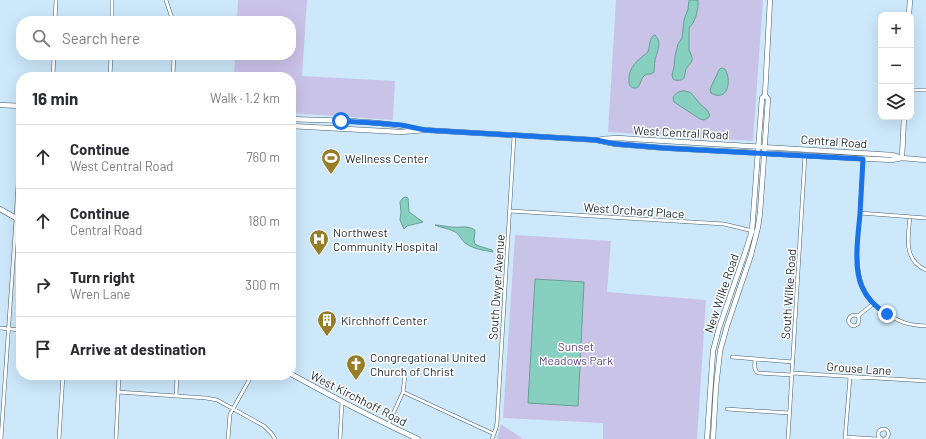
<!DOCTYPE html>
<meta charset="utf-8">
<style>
:root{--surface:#fff;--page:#f2f2f3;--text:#2b2b33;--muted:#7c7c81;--line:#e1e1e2}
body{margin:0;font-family:Barlow,sans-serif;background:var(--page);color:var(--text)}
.controls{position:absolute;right:12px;top:12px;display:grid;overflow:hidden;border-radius:8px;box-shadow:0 4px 16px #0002}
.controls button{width:36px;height:36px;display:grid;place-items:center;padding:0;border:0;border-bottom:1px solid var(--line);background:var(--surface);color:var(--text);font:20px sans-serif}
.stop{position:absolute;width:12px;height:12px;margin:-9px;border:3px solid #1a73e8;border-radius:50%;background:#fff}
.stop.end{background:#1a73e8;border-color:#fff;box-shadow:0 1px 4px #0008}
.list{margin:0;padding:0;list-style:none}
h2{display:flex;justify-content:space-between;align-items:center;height:52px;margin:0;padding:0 16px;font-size:17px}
h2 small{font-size:13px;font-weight:400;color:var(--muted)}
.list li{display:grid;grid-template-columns:26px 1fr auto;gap:12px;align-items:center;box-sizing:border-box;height:64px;padding:0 16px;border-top:1px solid var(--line)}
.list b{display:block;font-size:15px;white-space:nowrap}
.list p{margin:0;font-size:13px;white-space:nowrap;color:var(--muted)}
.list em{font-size:13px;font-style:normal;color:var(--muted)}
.icon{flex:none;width:22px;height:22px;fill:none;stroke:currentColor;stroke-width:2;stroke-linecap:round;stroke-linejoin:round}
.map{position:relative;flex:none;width:926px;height:439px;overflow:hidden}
.search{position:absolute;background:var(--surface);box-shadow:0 4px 16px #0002;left:16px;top:16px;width:280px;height:44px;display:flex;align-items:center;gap:10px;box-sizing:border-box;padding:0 14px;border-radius:16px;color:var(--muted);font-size:15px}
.panel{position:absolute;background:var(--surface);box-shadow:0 4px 16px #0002;left:16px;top:72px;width:280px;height:308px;border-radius:16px}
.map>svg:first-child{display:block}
.green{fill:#cac3e8}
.water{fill:#87cfbf;stroke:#699f96}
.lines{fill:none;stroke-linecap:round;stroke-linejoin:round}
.street-casing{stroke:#475f6f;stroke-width:4}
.secondary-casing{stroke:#475f6f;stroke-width:5.5}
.street{stroke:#fff;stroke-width:3}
.secondary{stroke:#fff;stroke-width:4.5}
.route{stroke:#1a73e8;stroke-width:5}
.labels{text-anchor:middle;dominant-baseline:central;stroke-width:3;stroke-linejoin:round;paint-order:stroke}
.street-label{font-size:12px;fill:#242f36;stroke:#fff}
.poi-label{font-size:12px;fill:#242f36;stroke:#fff;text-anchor:start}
.park-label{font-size:12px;fill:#5a488a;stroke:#fff}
</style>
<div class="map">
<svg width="926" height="439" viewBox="0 0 926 439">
<rect width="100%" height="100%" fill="#cce8fa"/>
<path class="green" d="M238 0H307L302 76 395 81 393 120 291 113V77H234L235 55H291V21H237Z
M616 0H763L753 141 608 132Z
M515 235 611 241 607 292 706 300 697 439H603V423L503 418Z
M501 424 523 439H497Z"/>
<path class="water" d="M689 0H698V7L696 16 693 23 689 28V50L692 57V61L686 69 684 78C681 81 676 81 673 79L672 75 674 67 675 56 678 44 682 38 684 20 688 9Z
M655 35C663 43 656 53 655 61 654 65 655 68 654 72L651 74C638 72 643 90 634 88 630 88 629 84 629 81 628 71 634 63 642 57 642 56 646 54 647 53 651 48 648 40 653 36Z
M721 68 725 69C732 80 728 103 711 93L710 90 711 87 719 70Z
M685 91 689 92 692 94 700 104 707 110 710 115 708 118 704 120 700 119 674 102 673 98C676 92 679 91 685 91Z
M405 197 408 198 409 212C414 215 418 219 423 222L407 226 404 229 400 220 401 212 400 202 402 199Z
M435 225C441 225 447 227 452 227 460 228 468 225 475 230L474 240 475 244 479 246 492 250 493 252C483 250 472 249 464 242 460 238 459 233 453 231 448 228 441 228 435 225Z
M535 279 584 282 578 406 528 403Z"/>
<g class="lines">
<g class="street-casing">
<path id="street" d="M166 0 173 21
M55 21 56 0
M112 21V0
M53 77 54 55
M110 77 111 55
M173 77 174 55
M911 90H926
M863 158C862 177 861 195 860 213 857 250 849 291 886 313 901 323 908 325 926 326
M510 211 724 224 753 231
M860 213 926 218
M910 217C908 237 903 260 926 270
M858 316 859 319 858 324 854 326 851 325 848 321 850 317 853 315 858 316 873 304
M0 328 21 330
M732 357 793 362
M755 359C755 364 753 370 758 373L792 375
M792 373 926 381
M118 392 206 398 217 400 264 426 272 434 275 439
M403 392 494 434
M176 396 177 375
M727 409 789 413
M388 425 403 392 405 375
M845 437 877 439 879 437 882 439
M879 437 878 434 879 431C886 425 893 434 885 439
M1 439 16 219 21 129
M59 439 63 375
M116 439 119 375
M228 439 230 414 252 375
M340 439 342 402
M492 439 496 428 497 423 514 136
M788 439 805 155
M845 439 850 377"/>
</g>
<g class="secondary-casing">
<path id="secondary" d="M909 15 910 0
M0 105 21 106
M291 119C333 121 376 120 417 129
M291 126 401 132 425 130 596 140 615 144 664 148 892 160 902 158
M602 139 618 138 633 139 892 155 902 158 926 160
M902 158 904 117
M0 209 21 221
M291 374C333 397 374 419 418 439
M707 439 713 351 719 328 745 253 752 231 762 98 765 95 770 0
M713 439 716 387 720 351 727 326 751 255 758 227 760 213 768 99 765 95"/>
</g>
<use href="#street" class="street"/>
<use href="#secondary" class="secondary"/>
</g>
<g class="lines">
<path class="route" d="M341 121 375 123 401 125 425 130 596 140 616 144 664 148 863 159C862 177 861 196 860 214 858 236 853 267 862 287 867 299 877 308 887 314"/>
</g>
<defs>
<g id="stadium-pin" transform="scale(1)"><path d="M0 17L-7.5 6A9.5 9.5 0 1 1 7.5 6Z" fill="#977d25" stroke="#fff"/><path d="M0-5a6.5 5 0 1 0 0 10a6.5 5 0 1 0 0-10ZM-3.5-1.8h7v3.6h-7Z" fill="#fff"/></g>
<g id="hospital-pin" transform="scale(1)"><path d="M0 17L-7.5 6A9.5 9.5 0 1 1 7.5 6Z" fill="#977d25" stroke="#fff"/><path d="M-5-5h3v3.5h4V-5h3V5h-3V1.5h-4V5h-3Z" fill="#fff"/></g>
<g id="building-pin" transform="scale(1)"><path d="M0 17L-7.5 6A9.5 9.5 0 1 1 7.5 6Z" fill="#977d25" stroke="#fff"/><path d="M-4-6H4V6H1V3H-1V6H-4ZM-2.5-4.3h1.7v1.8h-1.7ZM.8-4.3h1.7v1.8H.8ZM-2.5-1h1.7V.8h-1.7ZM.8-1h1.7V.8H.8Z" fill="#fff"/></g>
<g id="church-pin" transform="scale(1)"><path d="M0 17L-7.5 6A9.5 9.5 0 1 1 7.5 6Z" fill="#977d25" stroke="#fff"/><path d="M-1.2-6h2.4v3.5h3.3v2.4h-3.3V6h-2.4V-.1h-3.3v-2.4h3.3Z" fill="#fff"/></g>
</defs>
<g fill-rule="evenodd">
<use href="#stadium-pin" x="331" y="158"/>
<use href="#hospital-pin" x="319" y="239"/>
<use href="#building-pin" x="327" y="320"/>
<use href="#church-pin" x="356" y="364"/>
</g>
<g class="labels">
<g class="street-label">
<text transform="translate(681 132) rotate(3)">West Central Road</text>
<text transform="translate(834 141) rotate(4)">Central Road</text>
<text transform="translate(634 210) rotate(4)">West Orchard Place</text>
<text transform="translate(496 287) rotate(-86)">South Dwyer Avenue</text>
<text transform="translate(721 293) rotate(-71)">New Wilke Road</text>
<text transform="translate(788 294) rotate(-86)">South Wilke Road</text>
<text transform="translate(859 368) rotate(4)">Grouse Lane</text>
<text transform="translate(359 398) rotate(27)">West Kirchhoff Road</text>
</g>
<g class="poi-label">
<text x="345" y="158">Wellness Center</text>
<text x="333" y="232">Northwest<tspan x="333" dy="14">Community Hospital</tspan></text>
<text x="341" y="320">Kirchhoff Center</text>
<text x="370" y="357">Congregational United<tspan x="370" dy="14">Church of Christ</tspan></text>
</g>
<g class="park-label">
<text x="576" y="346">Sunset<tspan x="576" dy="14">Meadows Park</tspan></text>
</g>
</g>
</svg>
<div class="controls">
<button>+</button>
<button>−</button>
<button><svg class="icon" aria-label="layers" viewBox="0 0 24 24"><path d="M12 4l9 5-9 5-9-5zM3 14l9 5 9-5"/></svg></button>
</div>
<div class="stop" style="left:341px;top:121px"></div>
<div class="stop end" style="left:887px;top:314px"></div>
<div class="search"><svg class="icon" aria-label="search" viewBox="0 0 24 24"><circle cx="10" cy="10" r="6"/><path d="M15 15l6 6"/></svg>Search here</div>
<section class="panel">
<h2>16 min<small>Walk · 1.2 km</small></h2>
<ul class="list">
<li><svg class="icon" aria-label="ahead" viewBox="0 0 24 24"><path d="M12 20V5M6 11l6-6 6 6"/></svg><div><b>Continue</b><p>West Central Road</p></div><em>760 m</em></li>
<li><svg class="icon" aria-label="ahead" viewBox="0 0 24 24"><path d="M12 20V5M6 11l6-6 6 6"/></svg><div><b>Continue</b><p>Central Road</p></div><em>180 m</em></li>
<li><svg class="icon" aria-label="right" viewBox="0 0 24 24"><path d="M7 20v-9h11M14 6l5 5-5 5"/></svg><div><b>Turn right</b><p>Wren Lane</p></div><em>300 m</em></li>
<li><svg class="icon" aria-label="arrive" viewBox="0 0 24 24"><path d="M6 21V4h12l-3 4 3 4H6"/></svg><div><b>Arrive at destination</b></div></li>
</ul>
</section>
</div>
